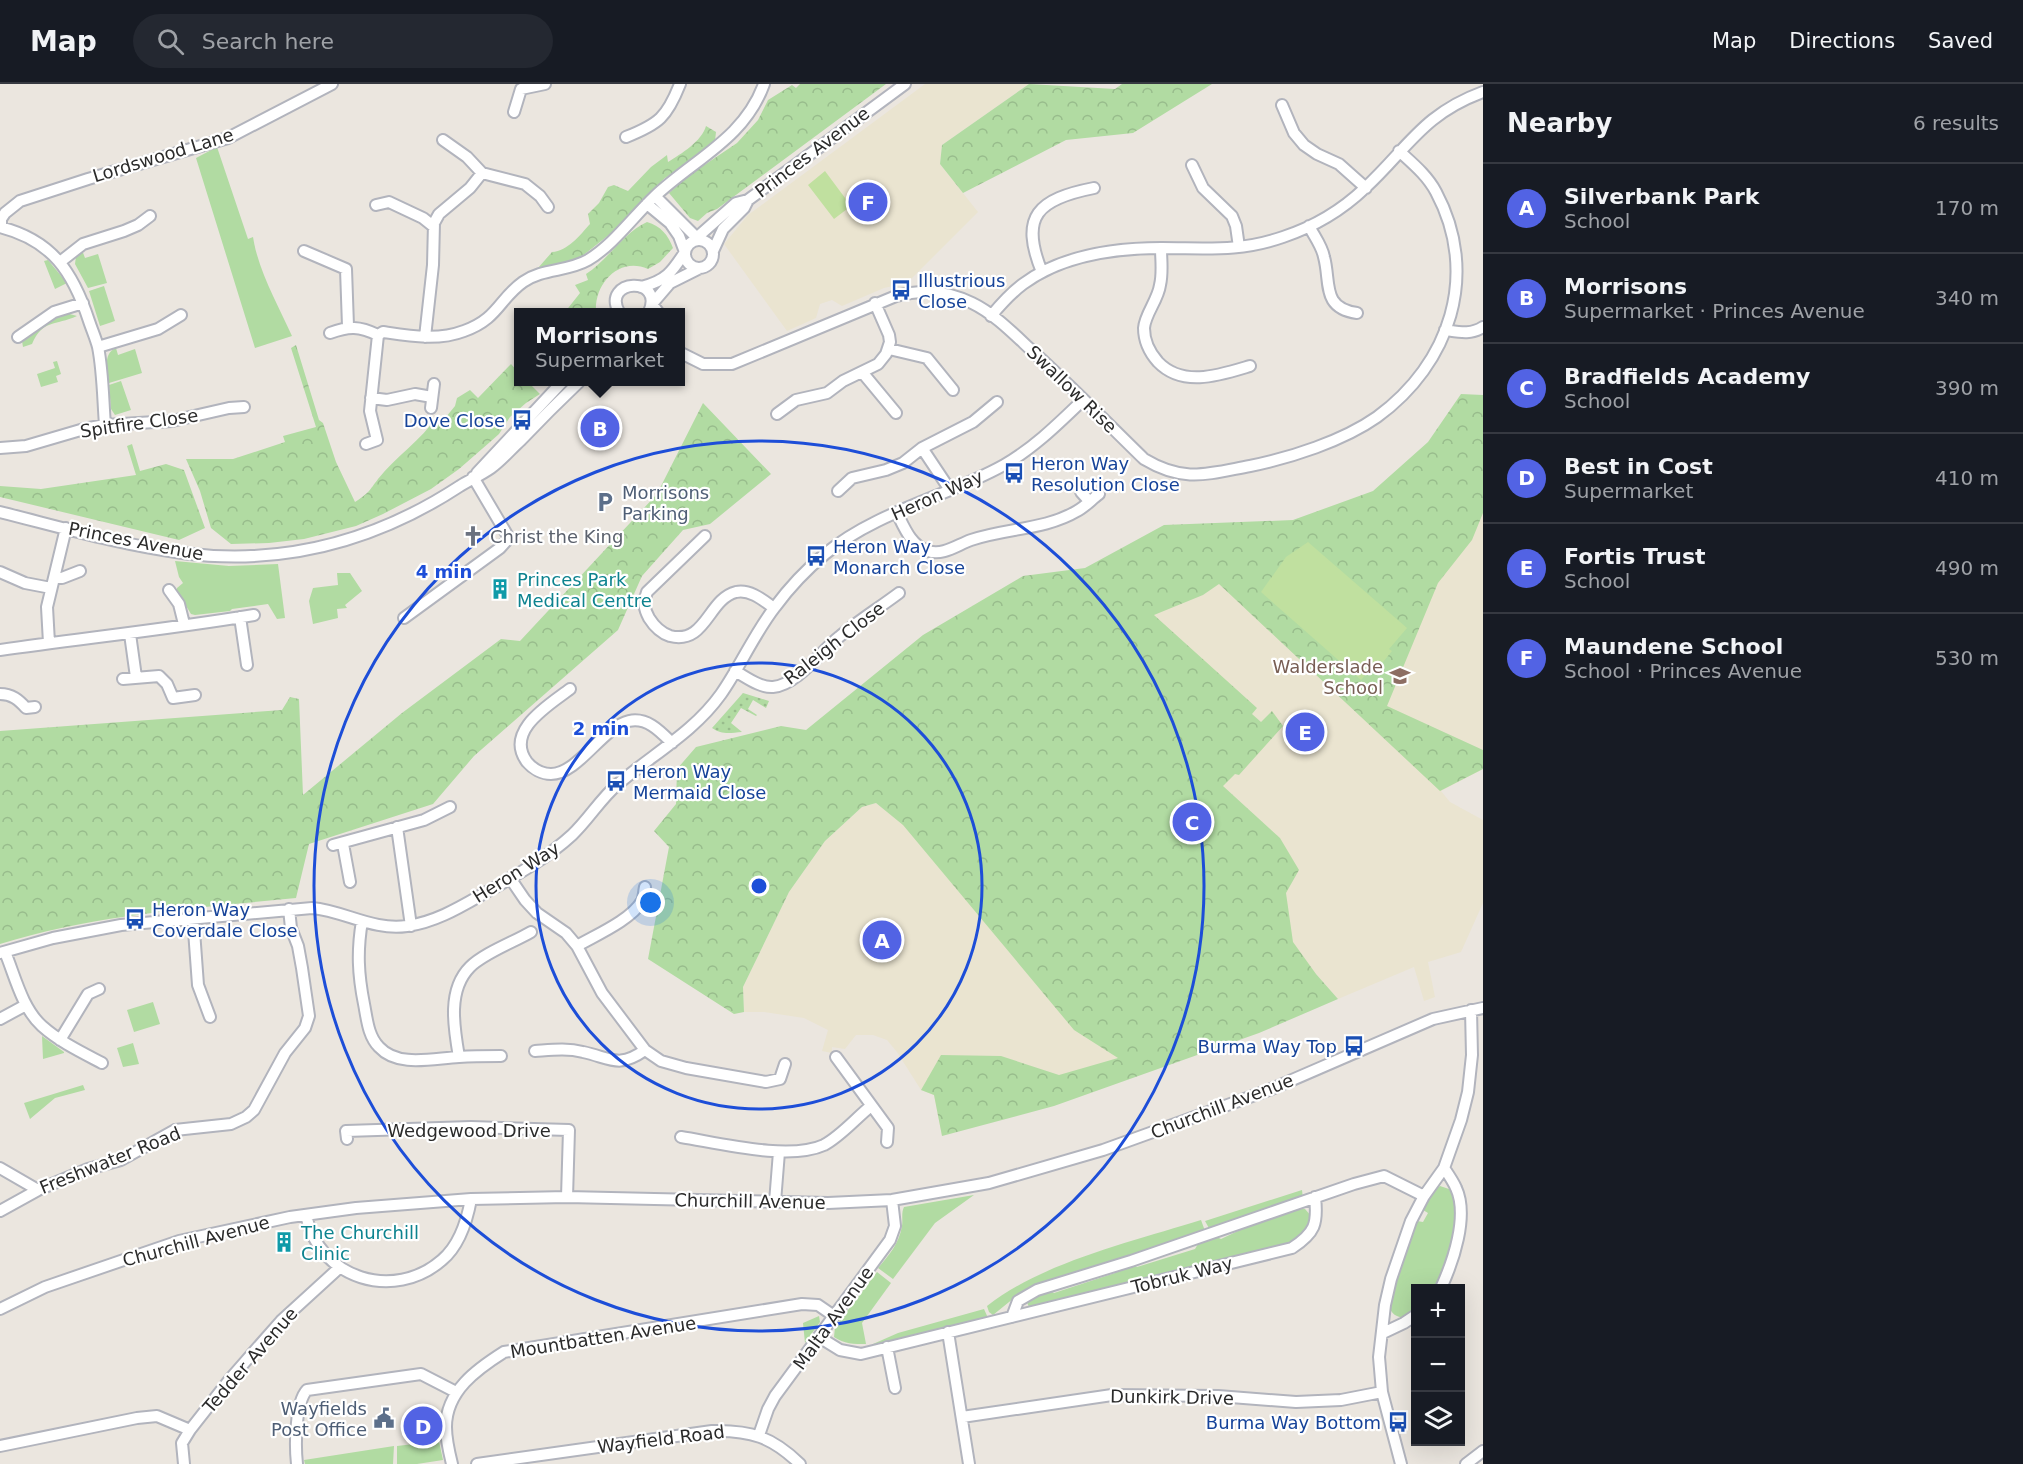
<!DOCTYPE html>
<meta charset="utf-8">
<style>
:root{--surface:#171b24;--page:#242831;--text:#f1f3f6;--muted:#9ea1a6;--line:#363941;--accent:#5263e4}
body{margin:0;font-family:"DejaVu Sans",sans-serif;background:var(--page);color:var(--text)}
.controls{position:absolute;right:18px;bottom:18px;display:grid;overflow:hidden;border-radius:0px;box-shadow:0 6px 24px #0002}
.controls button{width:54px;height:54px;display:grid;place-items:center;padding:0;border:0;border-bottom:2px solid var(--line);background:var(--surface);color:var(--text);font:30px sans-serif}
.you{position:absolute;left:651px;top:819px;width:21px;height:21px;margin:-15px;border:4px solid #fff;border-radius:50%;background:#1a73e8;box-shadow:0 0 0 9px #1a73e833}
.badge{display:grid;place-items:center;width:39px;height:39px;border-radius:50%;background:var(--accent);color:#fff;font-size:20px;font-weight:700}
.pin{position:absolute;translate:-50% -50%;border:3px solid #fff;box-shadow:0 2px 6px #0006}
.popup{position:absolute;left:514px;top:224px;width:171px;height:78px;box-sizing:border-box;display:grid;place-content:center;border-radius:0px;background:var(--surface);filter:drop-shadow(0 2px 4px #0005);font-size:20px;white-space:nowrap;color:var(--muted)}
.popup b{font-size:22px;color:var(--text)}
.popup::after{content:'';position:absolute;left:50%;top:100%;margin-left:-12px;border:12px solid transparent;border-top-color:var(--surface)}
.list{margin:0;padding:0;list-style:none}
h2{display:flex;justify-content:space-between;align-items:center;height:78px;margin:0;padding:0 24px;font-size:26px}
h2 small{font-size:20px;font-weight:400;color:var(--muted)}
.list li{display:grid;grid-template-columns:39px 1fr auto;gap:18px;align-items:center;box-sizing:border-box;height:90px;padding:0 24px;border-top:2px solid var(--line)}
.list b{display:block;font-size:22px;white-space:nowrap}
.list p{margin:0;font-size:20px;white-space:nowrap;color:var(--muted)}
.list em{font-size:20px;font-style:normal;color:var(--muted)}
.icon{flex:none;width:33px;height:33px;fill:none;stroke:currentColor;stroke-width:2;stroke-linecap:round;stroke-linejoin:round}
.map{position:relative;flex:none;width:1483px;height:1380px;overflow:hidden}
header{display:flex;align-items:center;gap:36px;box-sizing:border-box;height:84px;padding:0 30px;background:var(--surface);border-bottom:2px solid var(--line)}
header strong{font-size:28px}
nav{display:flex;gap:33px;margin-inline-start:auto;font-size:21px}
.search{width:420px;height:54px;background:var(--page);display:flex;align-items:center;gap:15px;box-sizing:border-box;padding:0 21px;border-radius:33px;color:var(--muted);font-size:22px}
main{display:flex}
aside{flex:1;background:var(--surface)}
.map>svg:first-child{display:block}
.education{fill:#eae4d0}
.grass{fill:#b1dba2}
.forest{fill:url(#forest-crowns)}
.garden{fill:url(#garden-dots)}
.pitch{fill:#c0e09f}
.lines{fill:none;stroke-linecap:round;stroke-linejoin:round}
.minor-casing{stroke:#b2b4bd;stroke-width:14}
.minor{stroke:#fff;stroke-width:10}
.ring{fill:none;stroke:#1d4ed8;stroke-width:3}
.labels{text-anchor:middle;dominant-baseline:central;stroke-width:4.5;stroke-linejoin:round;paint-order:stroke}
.street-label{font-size:18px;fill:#2b2b2b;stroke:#fff}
.transit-label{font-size:18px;fill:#164399;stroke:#fff;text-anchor:start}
.service-label{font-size:18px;fill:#4e5e75;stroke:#fff;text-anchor:start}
.worship-label{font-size:18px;fill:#5b616d;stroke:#fff;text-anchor:start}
.culture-label{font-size:18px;fill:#0d838f;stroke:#fff;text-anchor:start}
.education-label{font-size:18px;fill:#785e54;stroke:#fff;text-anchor:end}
.centre{fill:#1d4ed8;stroke:#fff;stroke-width:3}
.ring-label{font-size:18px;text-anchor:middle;font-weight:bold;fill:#1d4ed8;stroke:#fff;stroke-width:4.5;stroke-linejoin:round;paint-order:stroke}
</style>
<header>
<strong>Map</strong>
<div class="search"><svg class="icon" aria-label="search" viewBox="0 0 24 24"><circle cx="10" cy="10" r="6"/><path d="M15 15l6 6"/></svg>Search here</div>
<nav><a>Map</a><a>Directions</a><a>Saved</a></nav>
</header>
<main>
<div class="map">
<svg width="1483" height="1380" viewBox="0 0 1483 1380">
<defs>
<pattern id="forest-crowns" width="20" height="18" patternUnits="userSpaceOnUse" patternTransform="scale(1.5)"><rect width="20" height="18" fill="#b1dba2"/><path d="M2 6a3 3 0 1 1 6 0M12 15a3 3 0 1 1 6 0" fill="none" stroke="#98bc8c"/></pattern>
<pattern id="garden-dots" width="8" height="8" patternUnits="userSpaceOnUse" patternTransform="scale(1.5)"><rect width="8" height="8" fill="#b1dba2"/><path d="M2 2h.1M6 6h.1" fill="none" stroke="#98bc8c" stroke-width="1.8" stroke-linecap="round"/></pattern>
</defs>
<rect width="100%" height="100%" fill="#ebe6df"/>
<path class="education" d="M925 0H1029L942 61 940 80 978 128 907 199 884 204 842 222 832 216 820 220 816 234 787 247 724 160 748 131Z
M1483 365V685L1441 707 1450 718 1483 736V819L1461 868 1428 878 1435 913 1424 917 1414 883 1338 915 1316 890 942 1052 934 1011 921 1006 897 968 887 956 873 951H856L845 965 832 963V969L822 967 828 946 804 934 764 928H744L743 903 789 808 825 757 862 723 876 719 902 739 1090 539 1203 511 1218 500Z"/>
<path class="grass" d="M217 63 248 155 253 153C258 186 278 221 292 252L255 264 196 74Z
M82 166 85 174 98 170 107 199 88 204 75 180 76 172Z
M48 176 67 199 55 205 44 177Z
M104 202 115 237 100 242 89 207Z
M66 229 77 232C55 242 43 235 32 260L23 263 22 257C36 245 49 235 66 229Z
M116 264 118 271 135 265 142 289 109 299C108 286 102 270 116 264Z
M57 277 61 290 56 292 58 298 41 303 37 290 55 284 53 278Z
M121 297 131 326 115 331 111 325 109 301Z
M175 477 229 482 278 480 285 534 277 535 268 520 232 525 230 527 195 531 191 530 177 507V504L183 499 179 493Z
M337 489H350L362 507 345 521 347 524 337 525 338 534 313 540 309 517 313 504 338 501Z
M153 918 160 940 134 948 127 926Z
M42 952 64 968V969L43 975Z
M133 959 139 980 123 983 117 964Z
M83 1001 85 1006 55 1014 30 1035 24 1019Z
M1440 1102 1452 1106 1457 1119 1452 1163 1435 1204H1416L1415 1227 1405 1234C1396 1233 1391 1230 1388 1220L1402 1169 1417 1137 1423 1138 1428 1129 1423 1126 1435 1105Z
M1302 1106 1303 1115 1210 1146 1205 1137Z
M974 1111 935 1139 893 1195 878 1184C889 1171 899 1160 902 1142 903 1135 901 1129 904 1123Z
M1294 1125H1305L1312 1133 1311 1142 1295 1159 1029 1223 1026 1216 1047 1205 1054 1209 1115 1189 1118 1183 1132 1179 1137 1183 1195 1165 1201 1155 1215 1152 1221 1155 1240 1146 1242 1143Z
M1201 1136 1205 1147 1020 1209 993 1231 989 1228 987 1222C1043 1178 1134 1157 1201 1136Z
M877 1188 891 1199 862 1239 866 1260C854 1260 844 1260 834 1253L835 1243Z
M984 1225 988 1234 874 1262 873 1260 898 1249Z
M819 1232 820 1238 805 1259 803 1239Z
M439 1357 443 1376 417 1380H397V1362Z
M394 1362 393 1380H305L304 1376Z"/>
<path class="forest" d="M800 0H886L717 125 707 129 698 137 690 134 669 109 691 90 737 59 758 36 768 16 792 1 796 4Z
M1029 0 1115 5 1122 0H1212L1133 49 1066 56 963 109 940 80 942 61Z
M706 42 716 48 715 57 700 72 665 94 643 115 634 131 576 177 538 184 552 168C568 167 580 151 590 140L588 130 599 119 608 103 614 101 628 107 651 83 667 71 668 78C681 70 702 57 706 42Z
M647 138C661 142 668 151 673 164L660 178 648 185C619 172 594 200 596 228H565L580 209 575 201 588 196 586 190C608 176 623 149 647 138Z
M296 261 319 336 323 339 336 378 355 418C369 409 369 407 378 395 396 372 421 357 437 332L446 333 455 322 457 314 470 306 478 314 511 280 519 289V298H528L540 310 526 319 510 333 499 350 490 358 459 385 431 405 383 430 356 442 304 455 269 459 231 460 211 444 200 407 186 375H233L285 358 283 352 316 343 291 264Z
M1461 310 1483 311V429L1472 456 1438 499 1387 622 1483 666V685L1440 707 1219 500 1203 511 1154 531 1257 624 1252 630 1261 638 1272 627 1283 642 1239 691 1235 690 1223 702 1280 754 1299 786 1286 809 1293 858 1316 890 1338 915 1259 949 1054 1022 942 1052 934 1011 921 1006 941 971 1001 972 1059 991 1118 974 1074 946 903 741 876 719 862 723 825 757 789 808 743 903 744 928 734 930 648 875 669 763 654 747 676 720 677 685 696 663 781 642 806 646 923 551 1023 492 1085 484 1164 441 1293 436 1373 407 1428 358Z
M703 319 771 390 710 440 683 446 642 492 618 546 474 672 433 720 309 760 296 814C197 824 95 830 0 860V647L282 626 290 613 299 615 303 711 402 629 501 555 520 557 657 410Z
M132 360 140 387 166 380 184 386 205 444 179 456 0 413V402L41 405 136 391 127 362Z"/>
<path class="garden" d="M743 609 769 617 766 624 753 616 748 625 757 631 756 632 741 624 731 639 742 648C730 649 722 651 712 644Z"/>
<path class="pitch" d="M825 87 851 122 834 135 808 101Z
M1308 458 1407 544 1389 565 1392 567 1383 578 1378 577 1361 596 1261 508 1286 473Z"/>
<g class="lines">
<g class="minor-casing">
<path id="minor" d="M1282 21 1294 49 1304 61 1317 70 1339 80 1366 104
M514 28 521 5 545 0
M626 53C659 40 667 33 680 0
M443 56 467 73 482 89 525 100 540 112 548 123
M1192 81 1203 104 1232 132 1236 142 1239 163
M655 112 699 156
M376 121 389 118 423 134 433 142
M1309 142C1314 152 1322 162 1324 173 1331 198 1321 224 1357 229
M0 143C52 156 73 188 89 237 92 246 96 255 98 263 103 288 103 316 105 341
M1 143V135L5 129 20 117 88 95 228 54 332 0
M685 170a14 14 0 1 1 28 0a14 14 0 1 1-28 0Z
M693 157 736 119 748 116 905 0
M1161 164C1161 176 1163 189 1160 201 1158 216 1145 230 1144 244 1144 257 1150 269 1158 278 1183 304 1220 291 1250 282
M304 167 346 185 348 242
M713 167 723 145 744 124 748 116
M60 178 83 160 124 147 138 141 150 132
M1042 188C1019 132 1038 115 1094 104
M641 203C666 197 672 188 685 168L679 152 670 139 647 120
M619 228C601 195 665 191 649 228
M658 228 652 220 670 199 700 184
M991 232C1001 220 1011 209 1023 200 1062 171 1116 164 1162 164 1207 164 1240 168 1283 153 1313 143 1342 126 1365 104 1408 64 1423 30 1483 8
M1445 246C1459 248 1471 251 1483 243
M330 249C349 242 359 242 378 251L383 248C410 252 438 257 464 247 498 235 499 215 523 198 543 184 567 188 588 176 613 161 633 133 654 113 694 75 744 55 764 0
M18 253 54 228 83 219
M425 253 433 181 434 139 439 130 470 104 482 89
M98 263 158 245 181 231
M889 265 927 274 953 306
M681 269 703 280H732L896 212C922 205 948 207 972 219 993 229 1012 248 1029 264 1069 300 1106 338 1144 375 1184 399 1207 390 1250 382 1290 374 1343 357 1377 333 1450 280 1480 190 1436 108 1427 91 1412 79 1399 67
M862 288 896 329
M371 314 387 316 415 310 432 313
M431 324 434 300
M777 330 796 316 827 309 843 297 878 280 886 270 890 258 889 251 875 219
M366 360 377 356 370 327 378 251
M0 364 26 362 84 345 105 341 172 337 229 324 244 323
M922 364 950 406
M477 389 562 298
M838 407 852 394 886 386 903 379 922 364 973 338 997 318
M1081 408 1089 417
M0 428C60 443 121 461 182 469 282 482 376 457 460 402 470 396 481 391 491 384 502 376 511 365 521 356 540 336 559 317 579 298
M897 429C904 443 911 462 928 467 943 472 957 461 971 456 1006 444 1045 446 1077 427 1085 423 1092 415 1099 410
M705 452 647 508C643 518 644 525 649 534 654 542 661 549 670 552 706 561 708 515 736 508 750 505 763 516 774 524
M0 488 25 499 51 504
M54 494H62L80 487
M169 506 179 520 184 540
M240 533 247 581
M404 534 500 464 509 454 473 393
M130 550 136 593
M49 559 47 523 66 444
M0 566C85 554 170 545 254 531
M735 587C746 593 760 604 773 603 797 601 821 567 839 553 858 537 879 524 899 509
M123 595 159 592 167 600 173 614 195 611
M570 605C549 621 504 647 527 678 533 685 542 690 551 690 578 690 603 643 629 637 647 633 660 647 672 659
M0 610C12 610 19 616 26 624L35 623
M397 743 411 842
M343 760 350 798
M333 761 424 736 450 723
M510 794 525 816 537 829 566 849 577 862 602 909 645 966 661 977 686 984 766 998 780 995 785 980
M193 833 198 901 210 933
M362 837C357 867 358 890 364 920 367 935 368 952 379 963 398 984 434 974 459 973 473 972 487 972 501 972
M577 862C596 851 631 836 642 817 644 813 644 807 645 803
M5 868C15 892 22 924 42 942 60 958 81 968 102 979
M0 869 53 854 121 841 312 824C345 827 373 847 407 842 438 838 465 820 492 805 520 789 548 773 572 751 589 735 601 714 618 700 653 670 694 648 721 610 740 583 754 550 775 523 789 504 807 485 825 470 877 427 947 413 1004 381 1034 364 1059 339 1083 316
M0 935 26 921
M60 956 88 910 99 905
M535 967C551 966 567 964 583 968 611 974 618 985 645 966
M459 973C454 944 447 906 470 883 484 869 514 858 531 848
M836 973 888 1044 887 1058
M681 1053C719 1059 789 1077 824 1061 841 1052 856 1034 871 1022
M347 1055 346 1047 471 1043 569 1046 567 1113
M0 1084 38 1106
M775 1118 779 1068
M0 1127 38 1106 88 1085 121 1076 175 1046 231 1040 246 1033 254 1026 285 969 305 944 309 932 302 884 298 862 291 844 289 825
M306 1131C319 1195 394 1218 442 1176 460 1161 467 1137 471 1115
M1441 1204C1453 1178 1469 1132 1456 1104 1453 1097 1448 1090 1444 1084
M0 1225 45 1203 179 1157 290 1133 356 1124 471 1115 567 1113 828 1119 892 1116 989 1099 1103 1066 1269 1006 1433 935 1483 924
M1012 1233 1018 1217 1037 1206 1131 1177 1354 1100 1384 1092 1424 1112
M948 1248 969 1380
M1383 1249 1404 1239 1416 1231
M819 1253 840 1266 861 1270 1292 1164C1315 1149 1318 1140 1315 1113
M887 1263 895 1304
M962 1333 1112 1311 1218 1312 1296 1318 1341 1316 1382 1308
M759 1351 768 1325 775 1312 890 1156 895 1142 892 1116
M0 1362 137 1334 157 1332 190 1346
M184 1380 182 1359 190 1346 230 1295 281 1237 339 1184
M297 1380C295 1362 295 1319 307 1306L421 1290 456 1308
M452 1380C449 1368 446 1355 446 1343 446 1307 477 1285 504 1268L802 1220 818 1221 834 1232
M477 1380 712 1347C751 1346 772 1353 800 1380
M1401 1380 1382 1308 1379 1273 1385 1221 1391 1195 1411 1137 1424 1112 1444 1084 1461 1036 1468 1008 1472 971 1471 926
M1466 1380 1483 1367"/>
</g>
<use href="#minor" class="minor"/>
</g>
<g class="ring">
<circle cx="759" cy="802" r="223"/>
<circle cx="759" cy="802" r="445"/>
</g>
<defs>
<g id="bus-bare" transform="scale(1.62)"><path d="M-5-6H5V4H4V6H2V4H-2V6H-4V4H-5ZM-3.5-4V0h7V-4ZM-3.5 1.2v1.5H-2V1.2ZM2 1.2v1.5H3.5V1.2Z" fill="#1a4fb4" stroke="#fff" stroke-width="2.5" paint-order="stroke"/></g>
<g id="parking-bare" transform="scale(1.62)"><path d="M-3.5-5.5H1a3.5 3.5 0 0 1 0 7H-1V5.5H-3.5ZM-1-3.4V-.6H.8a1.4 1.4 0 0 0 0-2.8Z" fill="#5c6f8a" stroke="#fff" stroke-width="2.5" paint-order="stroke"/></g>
<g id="church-bare" transform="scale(1.62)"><path d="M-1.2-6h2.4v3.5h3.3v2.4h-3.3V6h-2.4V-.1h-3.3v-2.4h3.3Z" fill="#6b7280" stroke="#fff" stroke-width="2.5" paint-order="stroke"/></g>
<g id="building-bare" transform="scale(1.62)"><path d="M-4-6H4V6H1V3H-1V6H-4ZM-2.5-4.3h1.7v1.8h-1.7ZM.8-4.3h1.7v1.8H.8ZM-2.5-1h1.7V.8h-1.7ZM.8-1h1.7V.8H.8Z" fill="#0f9aa8" stroke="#fff" stroke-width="2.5" paint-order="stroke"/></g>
<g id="school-bare" transform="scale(1.62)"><path d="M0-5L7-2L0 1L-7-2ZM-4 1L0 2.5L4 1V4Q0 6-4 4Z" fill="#8d6e63" stroke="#fff" stroke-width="2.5" paint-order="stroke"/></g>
<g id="civic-bare" transform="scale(1.62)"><path d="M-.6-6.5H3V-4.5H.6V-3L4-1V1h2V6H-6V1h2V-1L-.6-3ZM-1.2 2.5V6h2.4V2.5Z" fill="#5c6f8a" stroke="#fff" stroke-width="2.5" paint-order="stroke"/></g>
</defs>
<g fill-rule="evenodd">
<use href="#bus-bare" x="901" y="206"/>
<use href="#bus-bare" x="522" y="336"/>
<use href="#bus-bare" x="1014" y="389"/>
<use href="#parking-bare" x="605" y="418"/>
<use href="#church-bare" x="473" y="452"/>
<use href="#bus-bare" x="816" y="472"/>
<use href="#building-bare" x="500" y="505"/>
<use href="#school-bare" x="1400" y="592"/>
<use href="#bus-bare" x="616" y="697"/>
<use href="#bus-bare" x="135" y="835"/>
<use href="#bus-bare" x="1354" y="962"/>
<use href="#building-bare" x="284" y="1158"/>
<use href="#civic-bare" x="384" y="1334"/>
<use href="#bus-bare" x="1398" y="1338"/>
</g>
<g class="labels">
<g class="street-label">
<text transform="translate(812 68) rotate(-37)">Princes Avenue</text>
<text transform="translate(163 71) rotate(-17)">Lordswood Lane</text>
<text transform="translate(1072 305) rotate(44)">Swallow Rise</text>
<text transform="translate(139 339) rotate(-8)">Spitfire Close</text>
<text transform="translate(937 411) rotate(-24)">Heron Way</text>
<text transform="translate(136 457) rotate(11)">Princes Avenue</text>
<text transform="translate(834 559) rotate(-38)">Raleigh Close</text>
<text transform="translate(516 788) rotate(-32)">Heron Way</text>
<text transform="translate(1222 1022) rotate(-21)">Churchill Avenue</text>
<text x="469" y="1046">Wedgewood Drive</text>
<text transform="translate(110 1076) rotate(-22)">Freshwater Road</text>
<text transform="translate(750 1117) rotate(1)">Churchill Avenue</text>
<text transform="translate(196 1157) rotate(-15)">Churchill Avenue</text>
<text transform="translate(1182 1191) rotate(-14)">Tobruk Way</text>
<text transform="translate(833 1234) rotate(-54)">Malta Avenue</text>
<text transform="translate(603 1253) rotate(-9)">Mountbatten Avenue</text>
<text transform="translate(250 1276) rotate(-49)">Tedder Avenue</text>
<text transform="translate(1172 1313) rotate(1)">Dunkirk Drive</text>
<text transform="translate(661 1355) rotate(-7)">Wayfield Road</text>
</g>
<g class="transit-label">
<text x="918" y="196">Illustrious<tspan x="918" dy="21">Close</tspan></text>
<text x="505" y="336" text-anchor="end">Dove Close</text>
<text x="1031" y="379">Heron Way<tspan x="1031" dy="21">Resolution Close</tspan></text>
<text x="833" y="462">Heron Way<tspan x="833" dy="21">Monarch Close</tspan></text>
<text x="633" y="687">Heron Way<tspan x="633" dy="21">Mermaid Close</tspan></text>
<text x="152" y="825">Heron Way<tspan x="152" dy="21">Coverdale Close</tspan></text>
<text x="1337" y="962" text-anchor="end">Burma Way Top</text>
<text x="1381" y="1338" text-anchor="end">Burma Way Bottom</text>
</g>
<g class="service-label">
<text x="622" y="408">Morrisons<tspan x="622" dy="21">Parking</tspan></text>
<text x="367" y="1324" text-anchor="end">Wayfields<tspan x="367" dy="21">Post Office</tspan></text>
</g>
<g class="worship-label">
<text x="490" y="452">Christ the King</text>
</g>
<g class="culture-label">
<text x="517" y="495">Princes Park<tspan x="517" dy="21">Medical Centre</tspan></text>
<text x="301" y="1148">The Churchill<tspan x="301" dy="21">Clinic</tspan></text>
</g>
<g class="education-label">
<text x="1383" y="582">Walderslade<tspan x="1383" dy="21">School</tspan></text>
</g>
</g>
<circle cx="759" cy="802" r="9" class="centre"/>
<g class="ring-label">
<text x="444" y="494">4 min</text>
<text x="601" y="651">2 min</text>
</g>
</svg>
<div class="controls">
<button>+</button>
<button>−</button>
<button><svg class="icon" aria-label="layers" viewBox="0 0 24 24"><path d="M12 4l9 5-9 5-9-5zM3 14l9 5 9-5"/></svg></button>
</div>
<div class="you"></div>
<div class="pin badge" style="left:882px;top:856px">A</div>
<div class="pin badge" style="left:600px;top:344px">B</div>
<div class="popup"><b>Morrisons</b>Supermarket</div>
<div class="pin badge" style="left:1192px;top:738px">C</div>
<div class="pin badge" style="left:423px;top:1342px">D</div>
<div class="pin badge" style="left:1305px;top:648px">E</div>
<div class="pin badge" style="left:868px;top:118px">F</div>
</div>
<aside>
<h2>Nearby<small>6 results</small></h2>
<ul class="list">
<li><span class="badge">A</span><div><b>Silverbank Park</b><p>School</p></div><em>170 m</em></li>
<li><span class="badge">B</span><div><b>Morrisons</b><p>Supermarket · Princes Avenue</p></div><em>340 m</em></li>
<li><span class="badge">C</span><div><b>Bradfields Academy</b><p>School</p></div><em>390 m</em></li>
<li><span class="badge">D</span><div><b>Best in Cost</b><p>Supermarket</p></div><em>410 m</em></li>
<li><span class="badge">E</span><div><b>Fortis Trust</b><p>School</p></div><em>490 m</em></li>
<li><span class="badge">F</span><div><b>Maundene School</b><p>School · Princes Avenue</p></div><em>530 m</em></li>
</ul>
</aside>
</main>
